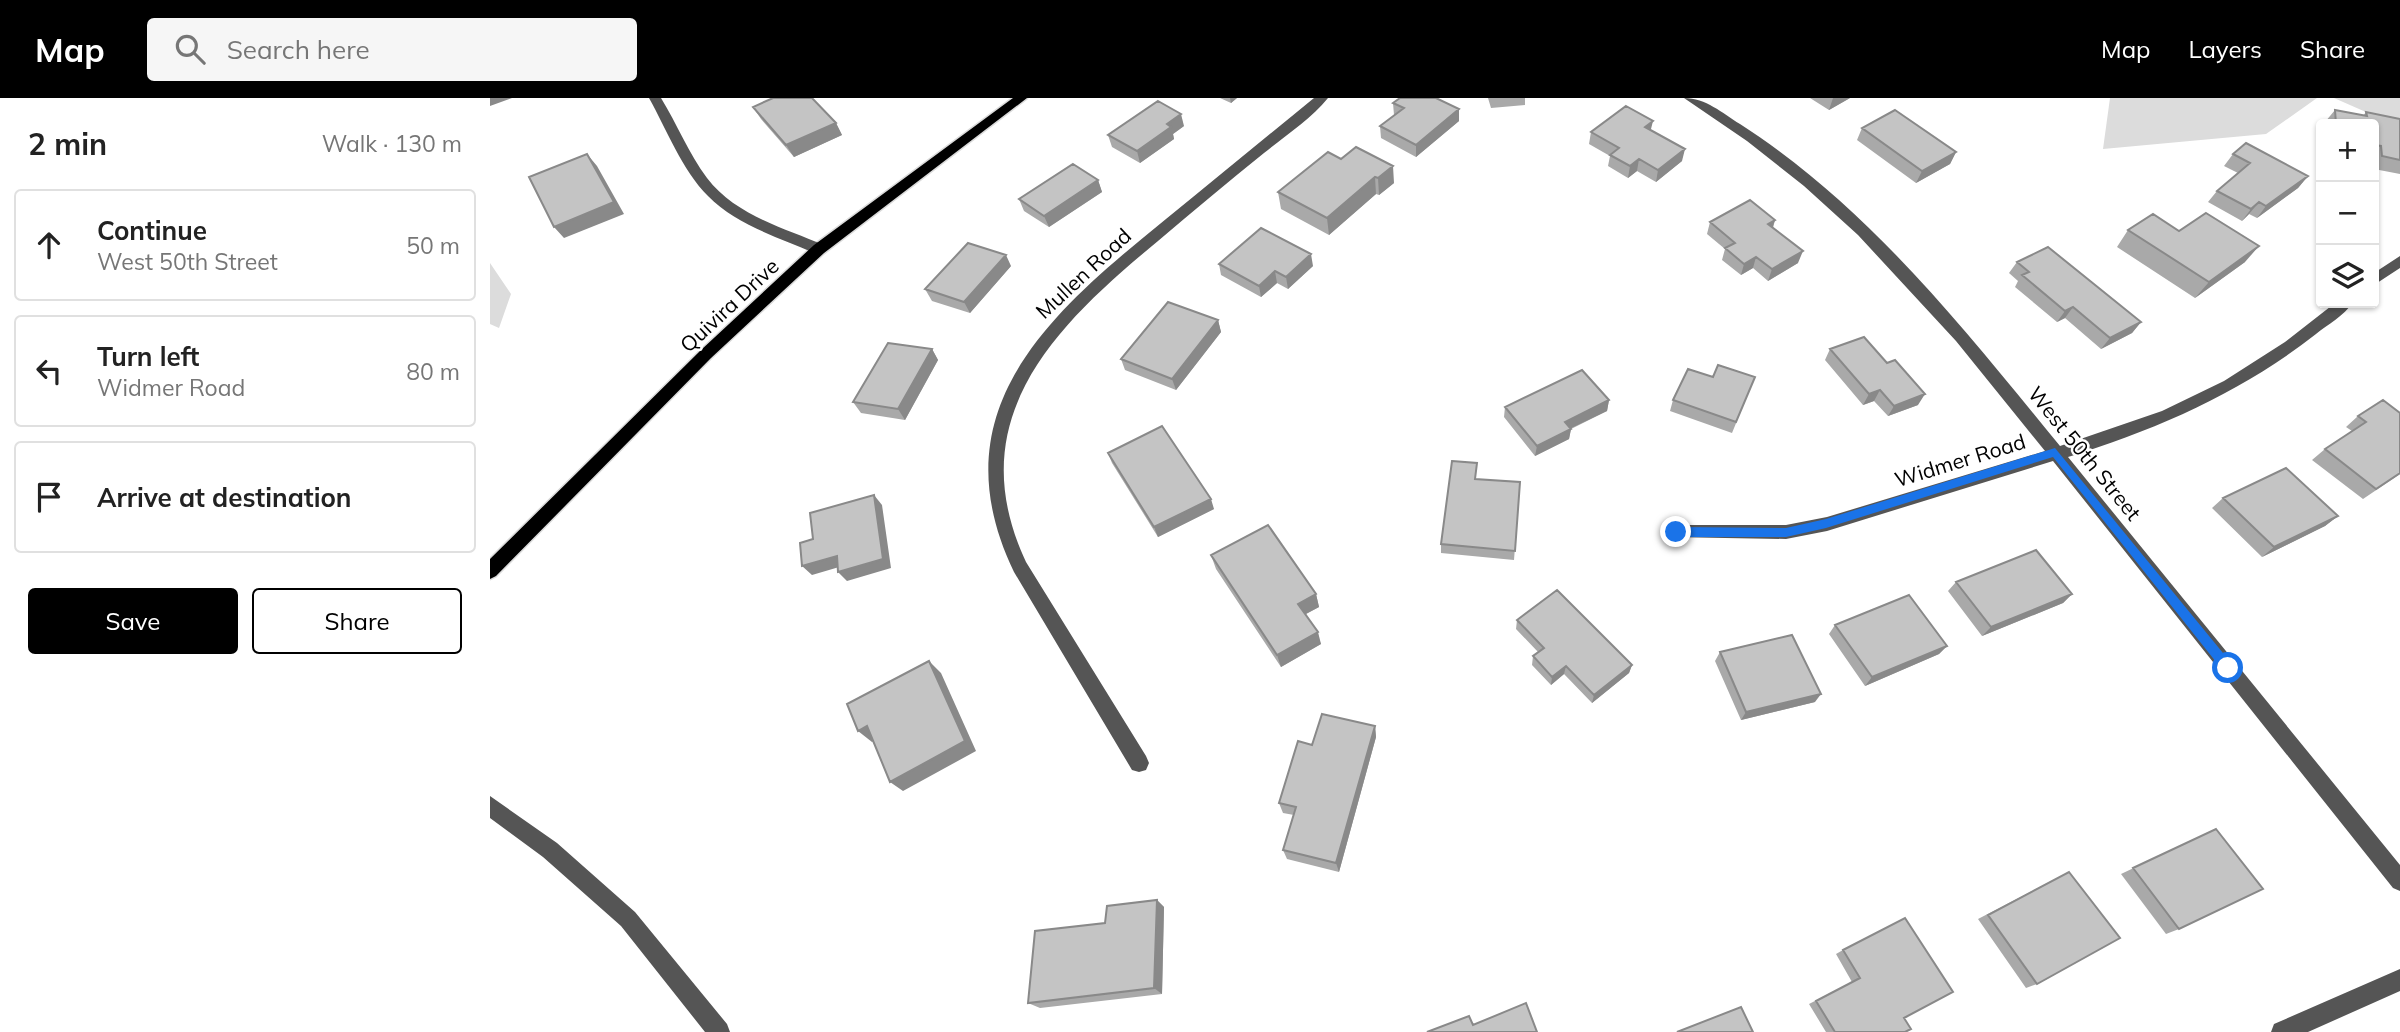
<!DOCTYPE html>
<meta charset="utf-8">
<style>
:root{--surface:#fff;--page:#f6f6f6;--text:#222;--muted:#767676;--line:#e0e0e0;--accent:#000}
body{margin:0;font-family:Mulish,sans-serif;background:var(--page);color:var(--text)}
.controls{position:absolute;right:21px;top:21px;display:grid;overflow:hidden;border-radius:7px;box-shadow:0 2px 5px #0004}
.controls button{width:63px;height:63px;display:grid;place-items:center;padding:0;border:0;border-bottom:2px solid var(--line);background:var(--surface);color:var(--text);font:35px sans-serif}
.stop{position:absolute;width:21px;height:21px;margin:-16px;border:5px solid #1a73e8;border-radius:50%;background:#fff}
.stop.end{background:#1a73e8;border-color:#fff;box-shadow:0 2px 7px #0008}
.list{margin:0;padding:0;list-style:none}
h2{display:flex;justify-content:space-between;align-items:center;height:91px;margin:0;padding:0 28px;font-size:30px}
h2 small{font-size:23px;font-weight:400;color:var(--muted)}
.list li{display:grid;grid-template-columns:46px 1fr auto;gap:21px;align-items:center;box-sizing:border-box;height:112px;margin:0 14px 14px;padding:0 14px;border:2px solid var(--line);border-radius:7px}
.list b{display:block;font-size:26px;white-space:nowrap}
.list p{margin:0;font-size:23px;white-space:nowrap;color:var(--muted)}
.list em{font-size:23px;font-style:normal;color:var(--muted)}
.actions{display:flex;gap:14px;padding:21px 28px}
.actions a{flex:1;padding:16px 0;border:2px solid var(--accent);border-radius:7px;text-align:center;font-size:24px;color:var(--accent)}
.actions .main{background:var(--accent);color:#fff}
.icon{flex:none;width:38px;height:38px;fill:none;stroke:currentColor;stroke-width:2;stroke-linecap:round;stroke-linejoin:round}
.map{position:relative;flex:none;width:1910px;height:934px;overflow:hidden}
header{display:flex;align-items:center;gap:42px;box-sizing:border-box;height:98px;padding:0 35px;background:var(--accent);color:#fff}
header strong{font-size:33px}
nav{display:flex;gap:38px;margin-inline-start:auto;font-size:24px}
.search{width:490px;height:63px;background:var(--page);display:flex;align-items:center;gap:18px;box-sizing:border-box;padding:0 24px;border-radius:7px;color:var(--muted);font-size:26px}
main{display:flex}
aside{flex:1;background:var(--surface)}
.map>svg:first-child{display:block}
.green{fill:#dcdcdc}
.lines{fill:none;stroke-linecap:round;stroke-linejoin:round}
.major-casing{stroke:#dbdbdb;stroke-width:3}
.minor{fill:#555;fill-rule:evenodd}
.major{fill:#000;fill-rule:evenodd}
.wall{fill:#a9a9a9}
.shaded-wall{fill:#898989}
.building{fill:#c4c4c4;stroke:#898989;stroke-width:2}
.route{fill:#1a73e8}
.labels{text-anchor:middle;dominant-baseline:central;stroke-width:5;stroke-linejoin:round;paint-order:stroke}
.street-label{font-size:21px;fill:#000;stroke:#fff}
</style>
<header>
<strong>Map</strong>
<div class="search"><svg class="icon" aria-label="search" viewBox="0 0 24 24"><circle cx="10" cy="10" r="6"/><path d="M15 15l6 6"/></svg>Search here</div>
<nav><a>Map</a><a>Layers</a><a>Share</a></nav>
</header>
<main>
<aside>
<h2>2 min<small>Walk · 130 m</small></h2>
<ul class="list">
<li><svg class="icon" aria-label="ahead" viewBox="0 0 24 24"><path d="M12 20V5M6 11l6-6 6 6"/></svg><div><b>Continue</b><p>West 50th Street</p></div><em>50 m</em></li>
<li><svg class="icon" aria-label="left" viewBox="0 0 24 24"><path d="M17 20v-9H6M10 6l-5 5 5 5"/></svg><div><b>Turn left</b><p>Widmer Road</p></div><em>80 m</em></li>
<li><svg class="icon" aria-label="arrive" viewBox="0 0 24 24"><path d="M6 21V4h12l-3 4 3 4H6"/></svg><div><b>Arrive at destination</b></div></li>
</ul>
<div class="actions"><a class="main">Save</a><a>Share</a></div>
</aside>
<div class="map">
<svg width="1910" height="934" viewBox="0 0 1910 934">
<rect width="100%" height="100%" fill="#fff"/>
<path class="green" d="M1620 0H1827L1776 36 1613 51Z
M1844 0H1910V29Z
M0 165 21 196 9 230 0 226Z"/>
<g class="lines">
<g class="major-casing">
<path id="major" d="M523 0H537L334 155 221 260 6 478 0 481V461L211 252 324 147Z"/>
</g>
<path class="minor" d="M159 0H171C187 26 199 56 217 80 245 117 294 130 334 147V155H324C288 139 246 127 218 98 192 72 177 32 159 0Z
M824 0H838C821 21 795 38 774 55 738 84 703 113 668 143 565 228 469 321 536 464L656 658 659 665 656 672 649 674 642 672 524 474C446 312 560 215 676 121 725 81 775 40 824 0Z
M1194 0C1216 0 1232 15 1250 26 1378 108 1475 232 1570 348L1672 313 1734 283 1795 244 1845 205H1862C1855 217 1837 227 1826 236 1752 294 1668 331 1578 359L1910 767V793L1903 790 1563 363 1337 433 1296 441 1180 439 1177 434 1180 429 1186 427H1296L1337 419 1555 353 1466 243 1368 137 1314 88 1257 43Z
M1910 158V170L1884 187V175Z
M0 698 67 745 145 814 237 926 240 934H215L131 828 53 759 0 720Z
M1910 871V893L1818 934H1781L1784 926Z"/>
<use href="#major" class="major"/>
</g>
<path class="wall" d="M730 0H747L741 5Z
M998 0H1035V7L1001 10Z
M1320 0H1360L1339 12Z
M903 5 969 11V23L926 59 891 40 890 28 904 17Z
M263 9 346 25 352 37 304 59 271 21Z
M1845 12 1873 18 1876 14 1910 21V76L1884 71V26H1835V24Z
M694 28 683 36 684 41 650 65 622 49 618 37Z
M1372 30 1466 54 1460 66 1426 85 1367 42Z
M1161 32 1192 63 1166 84 1147 73 1138 80 1118 68 1120 58 1099 46 1101 34Z
M1743 56 1818 78 1808 90 1767 120 1759 116 1752 123 1718 104 1727 93 1748 75 1734 68Z
M851 61 904 85 889 97 886 96 839 137 791 111 788 94Z
M608 82 612 94 559 129 534 113 529 101Z
M1285 122 1283 130 1308 165 1278 183 1263 170 1251 177 1232 162 1235 151 1217 136 1220 124Z
M1638 132 1689 133 1755 164 1705 200 1627 149Z
M1527 164 1651 224 1642 235 1611 251 1575 220 1567 224 1525 189 1528 183 1519 175Z
M729 166 823 168 798 191 787 185 771 199 731 177Z
M521 168 480 215 442 203 435 191Z
M728 222 731 234 686 292 635 272 631 261Z
M442 251 448 262 415 322 371 315 363 304Z
M1340 251 1428 307 1398 318 1384 303 1373 307 1335 262Z
M1223 279H1265L1242 335 1180 313 1183 302Z
M1119 302 1117 313 1081 331 1079 341 1045 358 1014 319 1015 309Z
M1910 315V376L1873 401 1822 362 1835 351 1862 333 1856 329 1868 318Z
M618 355 724 411 668 439 622 365Z
M1030 384 1024 462 951 455V446Z
M1733 400 1848 418 1835 428 1772 459 1722 410Z
M721 457 826 496 829 509 816 516 831 546 791 569 726 471Z
M1466 484 1582 496 1573 505 1492 538 1458 493Z
M1027 522 1142 567 1139 575 1102 605 1074 576 1061 587 1042 567 1043 558 1048 554 1026 531Z
M1345 527 1457 548 1449 556 1375 588 1339 536Z
M1230 554 1325 604 1251 622 1225 563Z
M885 628 886 639 849 774 797 761 793 752 804 717 793 715 789 705 822 647Z
M1726 731 1689 831 1676 836 1631 776Z
M1579 774 1547 886 1536 890 1488 821Z
M667 802 674 809 672 896 550 910 538 905Z
M1353 852 1414 920 1415 934H1336L1319 906 1362 884 1346 856Z"/>
<path class="shaded-wall" d="M0 0H22L0 8Z
M740 0H747L741 5Z
M1343 0H1360L1339 12Z
M969 11V23L926 59V47Z
M691 16 694 28 683 36 684 41 650 65 647 53 677 26Z
M1163 23 1160 35 1155 29Z
M346 25 352 37 304 59 296 47Z
M1195 51 1192 63 1166 84 1168 72Z
M1466 54 1460 66 1426 85 1432 73Z
M97 56 107 68 134 116 74 140 64 129Z
M1149 61 1147 73 1138 80 1140 68Z
M903 68 904 85 889 97 888 80Z
M1818 78 1808 90 1767 120 1776 108Z
M885 79 886 96 839 137 837 120Z
M608 82 612 94 559 129 554 118Z
M1769 104 1759 116 1752 123 1761 111Z
M1285 122 1281 134 1278 126Z
M1769 148 1755 164 1705 200 1719 184Z
M1313 153 1308 165 1278 183 1282 171Z
M821 156 823 168 798 191 796 179Z
M516 157 521 168 480 215 474 204Z
M1266 159 1263 170 1251 177 1254 166Z
M785 173 787 185 771 199 769 188Z
M1583 209 1575 220 1567 224 1575 213Z
M728 222 731 234 686 292 682 281Z
M1651 224 1642 235 1611 251 1620 240Z
M442 251 448 262 415 322 408 311Z
M1390 292 1384 303 1373 307 1379 296Z
M1435 296 1428 307 1398 318 1404 308Z
M1119 302 1117 313 1073 334 1075 324Z
M1081 331 1079 341 1045 358 1047 348Z
M384 397 392 407 401 470 357 483 348 474Z
M721 401 724 411 668 439 664 429Z
M1848 418 1835 428 1772 459 1784 449Z
M347 458 356 467 322 477 312 468Z
M826 496 829 509 812 518 808 506Z
M1582 496 1573 505 1492 538 1501 529Z
M828 534 831 546 791 569 787 557Z
M1457 548 1449 556 1375 588 1382 579Z
M439 563 451 575 486 653 413 693 400 684Z
M1142 567 1139 575 1102 605 1104 597Z
M1076 568 1074 576 1061 587 1062 579Z
M1331 596 1325 604 1251 622 1256 614Z
M377 628 391 639 382 644 368 633Z
M885 628 886 639 849 774 846 765Z
M667 802 674 809 672 896 664 890Z"/>
<path class="building" d="M283 0H322L346 25 296 47 263 9Z
M910 0H946L969 11 926 47 890 28 914 10 903 5Z
M668 3 691 16 677 26 681 29 647 53 618 37Z
M1136 8 1163 23 1155 29 1195 51 1168 72 1149 61 1140 68 1120 57 1129 50 1101 34Z
M1405 12 1466 54 1432 73 1372 30Z
M1845 12 1877 18 1876 14 1910 21V62L1892 58 1891 48 1884 47V26H1846Z
M1756 45 1818 78 1776 108 1769 104 1761 111 1727 93 1760 65 1743 56Z
M866 49 903 68 888 80 885 79 837 120 788 94 838 54 851 61Z
M97 56 124 104 64 129 39 79Z
M583 66 608 82 554 118 529 101Z
M1260 102 1285 122 1278 126 1313 153 1282 171 1266 159 1254 166 1235 150 1245 145 1220 124Z
M1716 115 1769 148 1719 184 1638 132 1663 116 1689 133Z
M771 130 821 156 796 179 785 173 769 188 729 166Z
M478 145 516 157 474 204 435 191Z
M1558 149 1651 224 1620 240 1583 209 1575 213 1532 177 1539 174 1527 164Z
M678 204 728 222 682 281 631 261Z
M1374 239 1397 265 1405 262 1435 296 1404 308 1390 292 1379 296 1340 251Z
M398 245 442 251 408 311 363 304Z
M1228 267 1265 279 1246 324 1183 302 1198 271 1223 279Z
M1092 272 1119 302 1075 324 1081 331 1047 348 1015 309Z
M1893 302 1910 315V375L1886 391 1835 351 1876 324 1868 318Z
M672 328 721 401 664 429 618 355Z
M962 363 987 365 985 381 1030 384 1025 453 951 446Z
M1796 370 1848 418 1784 449 1733 400Z
M384 397 393 461 348 474 347 458 312 468 310 445 323 441 320 415Z
M778 427 826 496 808 506 828 534 787 557 721 457Z
M1546 452 1582 496 1501 529 1466 484Z
M1067 492 1142 567 1104 597 1076 568 1062 579 1043 558 1054 550 1027 522Z
M1419 497 1457 548 1382 579 1345 527Z
M1302 537 1331 596 1256 614 1230 554Z
M439 563 475 643 400 684 377 628 368 633 357 606Z
M832 616 885 628 846 765 793 752 806 709 789 705 808 643 822 647Z
M1726 731 1773 791 1689 831 1643 770Z
M1579 774 1630 840 1547 886 1498 817Z
M667 802 664 890 538 905 545 833 615 825 617 808Z
M1415 820 1463 894 1414 920 1421 931 1415 934H1345L1326 903 1370 880 1353 852Z
M1036 905 1047 934H937L979 918 983 927Z
M1251 909 1263 934H1187Z"/>
<path class="route" d="M1565 350 1742 566V574H1734L1563 359 1336 430 1296 439H1186L1181 434 1186 429 1296 430 1336 421Z"/>
<g class="labels">
<g class="street-label">
<text transform="translate(593 175) rotate(-43)">Mullen Road</text>
<text transform="translate(239 207) rotate(-43)">Quivira Drive</text>
<text transform="translate(1595 355) rotate(51)">West 50th Street</text>
<text transform="translate(1470 362) rotate(-17)">Widmer Road</text>
</g>
</g>
</svg>
<div class="controls">
<button>+</button>
<button>−</button>
<button><svg class="icon" aria-label="layers" viewBox="0 0 24 24"><path d="M12 4l9 5-9 5-9-5zM3 14l9 5 9-5"/></svg></button>
</div>
<div class="stop" style="left:1738px;top:570px"></div>
<div class="stop end" style="left:1186px;top:434px"></div>
</div>
</main>
